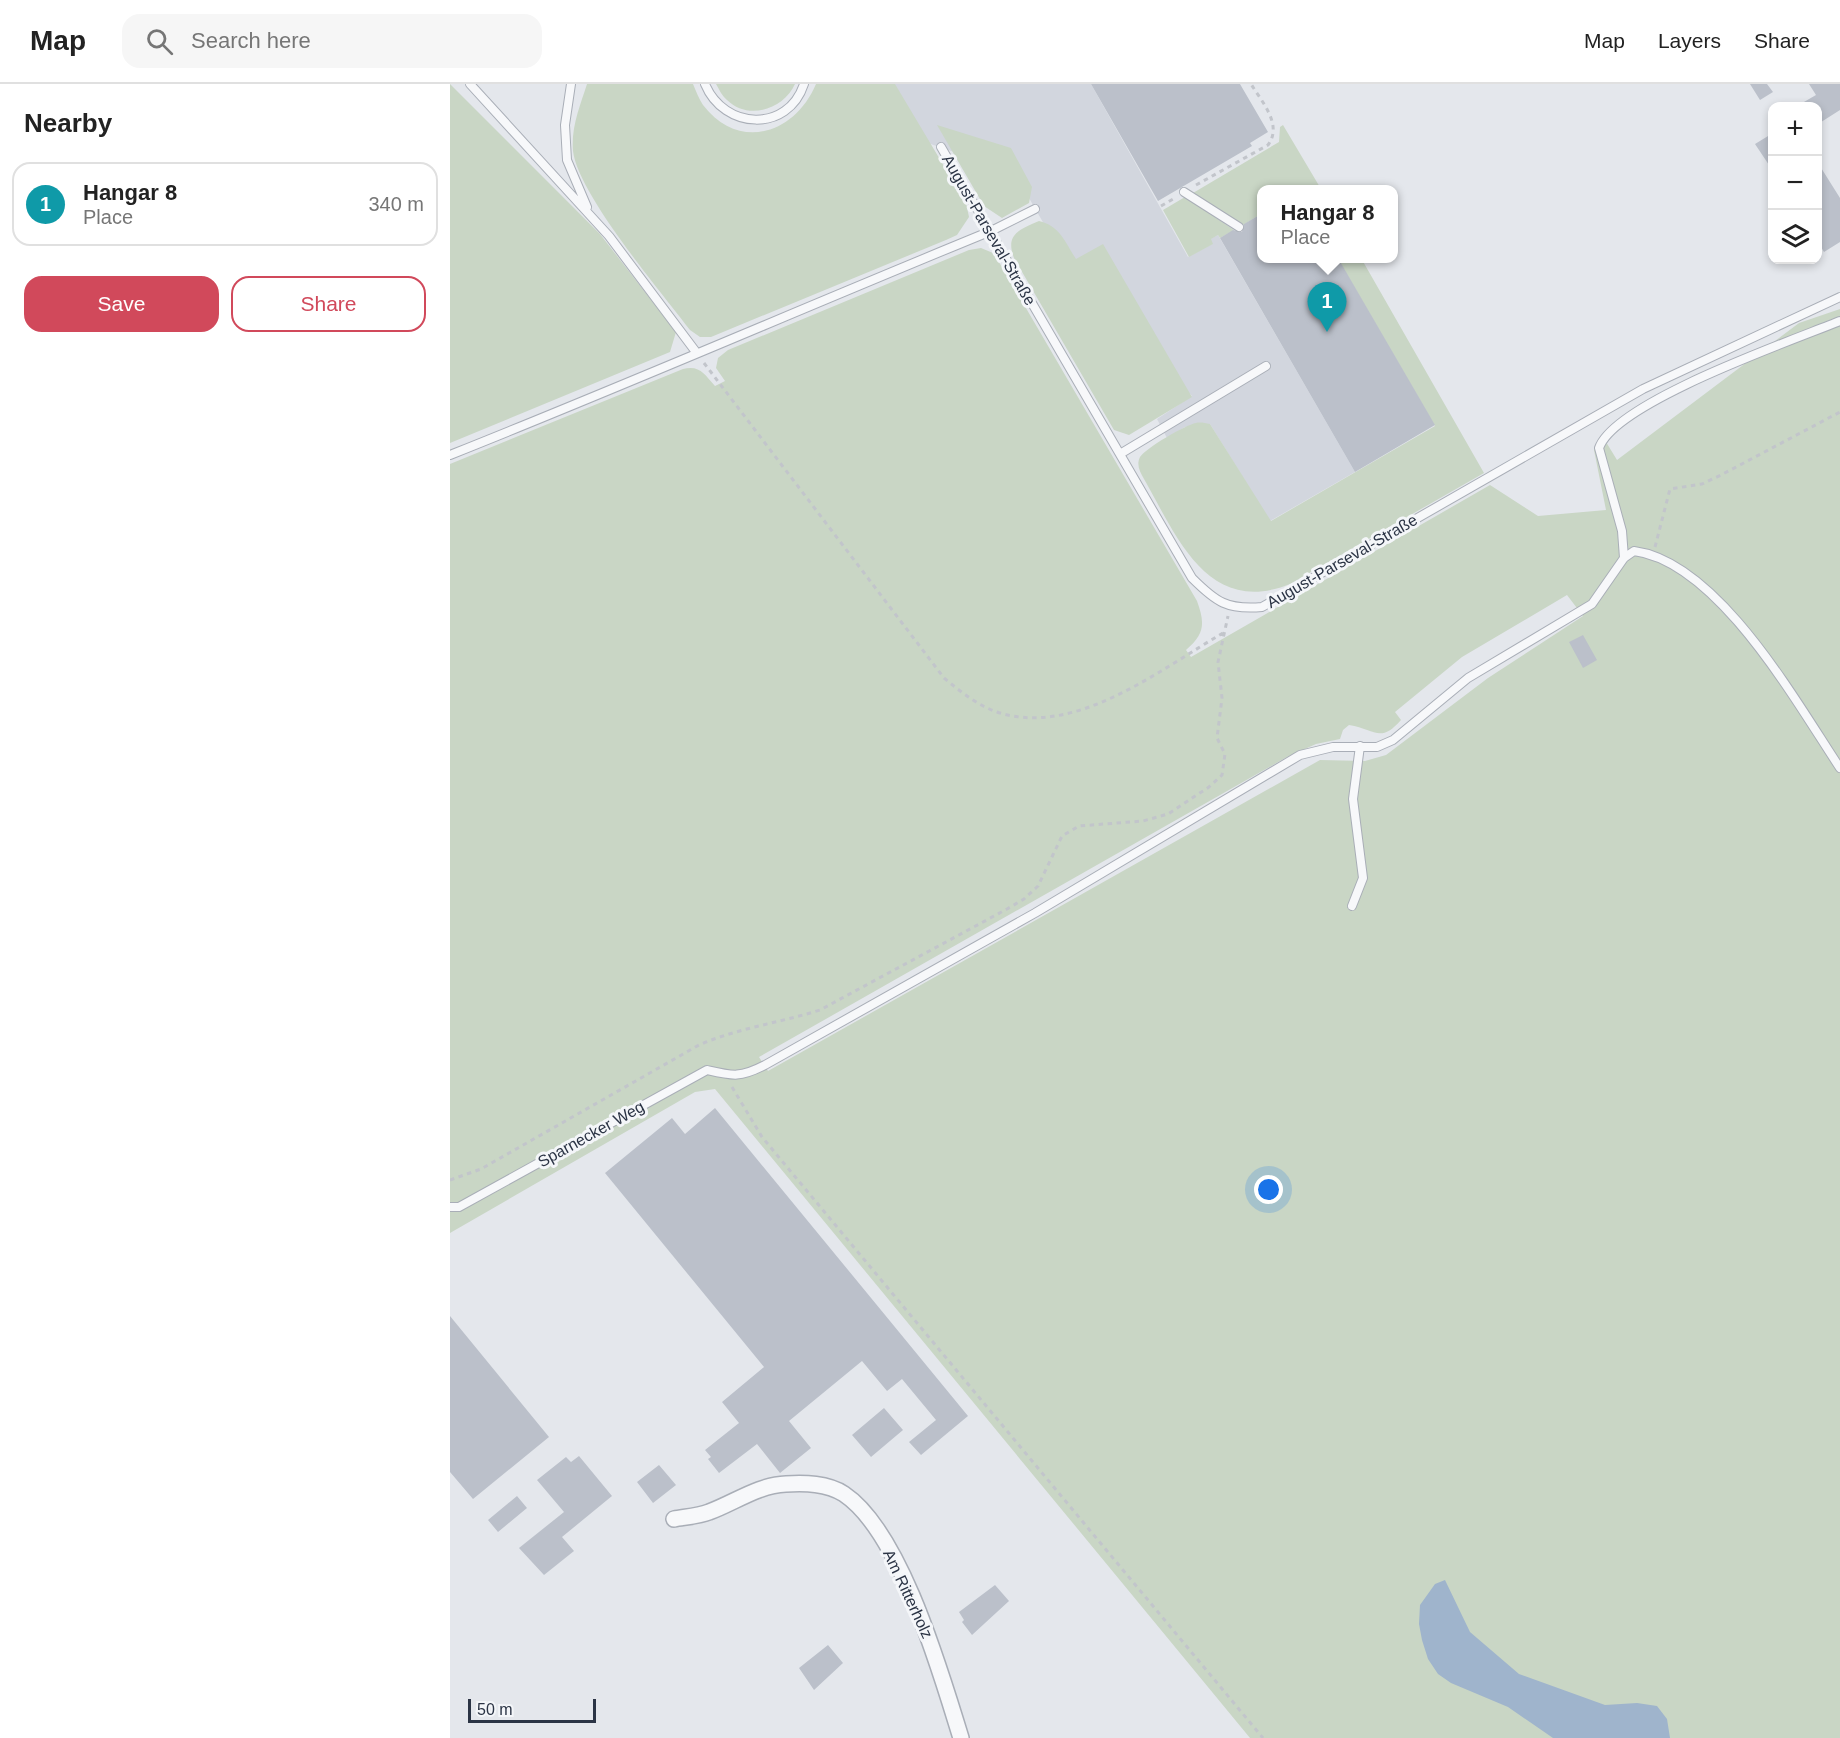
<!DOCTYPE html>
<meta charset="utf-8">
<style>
:root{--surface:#fff;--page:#f6f6f6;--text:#222;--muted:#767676;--line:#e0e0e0;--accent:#d1495b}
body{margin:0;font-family:Arial,sans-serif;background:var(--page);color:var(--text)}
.controls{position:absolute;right:18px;top:18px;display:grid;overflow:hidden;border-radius:12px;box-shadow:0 3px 9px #0003}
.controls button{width:54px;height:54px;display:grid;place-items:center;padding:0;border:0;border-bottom:2px solid var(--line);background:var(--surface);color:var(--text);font:30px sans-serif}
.scale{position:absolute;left:18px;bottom:15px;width:128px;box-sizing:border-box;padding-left:6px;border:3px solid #2b3445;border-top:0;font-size:16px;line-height:21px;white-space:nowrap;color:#2b3445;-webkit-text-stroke:4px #f4f6f9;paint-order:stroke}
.you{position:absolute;left:819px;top:1106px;width:21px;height:21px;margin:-15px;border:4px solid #fff;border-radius:50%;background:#1a73e8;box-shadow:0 0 0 9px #1a73e833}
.badge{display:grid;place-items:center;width:39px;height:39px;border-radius:50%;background:var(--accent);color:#fff;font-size:20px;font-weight:700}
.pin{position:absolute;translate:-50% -50px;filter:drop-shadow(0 2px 3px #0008)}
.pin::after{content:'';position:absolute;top:32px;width:21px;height:18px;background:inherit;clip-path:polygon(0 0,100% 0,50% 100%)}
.popup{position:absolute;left:807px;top:101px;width:141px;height:78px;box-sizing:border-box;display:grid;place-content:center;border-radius:12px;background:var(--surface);filter:drop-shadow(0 2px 4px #0005);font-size:20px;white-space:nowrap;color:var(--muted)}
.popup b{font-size:22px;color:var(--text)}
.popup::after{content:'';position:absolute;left:50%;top:100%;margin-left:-12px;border:12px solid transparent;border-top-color:var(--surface)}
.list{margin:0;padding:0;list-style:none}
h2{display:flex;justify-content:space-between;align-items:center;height:78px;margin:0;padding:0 24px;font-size:26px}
h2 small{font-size:20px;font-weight:400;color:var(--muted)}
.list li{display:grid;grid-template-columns:39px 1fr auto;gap:18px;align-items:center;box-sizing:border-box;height:84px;margin:0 12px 12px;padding:0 12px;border:2px solid var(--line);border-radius:18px}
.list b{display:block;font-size:22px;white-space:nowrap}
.list p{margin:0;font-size:20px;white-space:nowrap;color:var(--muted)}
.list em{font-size:20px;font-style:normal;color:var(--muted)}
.actions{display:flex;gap:12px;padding:18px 24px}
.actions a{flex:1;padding:14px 0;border:2px solid var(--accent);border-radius:18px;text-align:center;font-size:21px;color:var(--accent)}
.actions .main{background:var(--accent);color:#fff}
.icon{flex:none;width:33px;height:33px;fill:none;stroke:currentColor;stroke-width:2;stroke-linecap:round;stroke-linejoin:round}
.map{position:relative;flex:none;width:1390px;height:1654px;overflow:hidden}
header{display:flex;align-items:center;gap:36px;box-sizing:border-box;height:84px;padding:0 30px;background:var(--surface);border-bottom:2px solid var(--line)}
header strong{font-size:28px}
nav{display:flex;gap:33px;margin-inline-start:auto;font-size:21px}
.search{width:420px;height:54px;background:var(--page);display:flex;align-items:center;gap:15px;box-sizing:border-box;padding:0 21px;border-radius:18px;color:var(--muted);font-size:22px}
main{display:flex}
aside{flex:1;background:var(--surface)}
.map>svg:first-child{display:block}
.built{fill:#d2d6de}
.green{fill:#c9d6c5;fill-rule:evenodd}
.water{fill:#9fb4cc}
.building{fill:#bbc0ca}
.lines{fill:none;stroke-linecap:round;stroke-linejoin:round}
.service-casing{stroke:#a9aeb7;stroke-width:10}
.minor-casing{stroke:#a9aeb7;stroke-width:18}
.path{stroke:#c2c5cb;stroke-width:3;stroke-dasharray:4.5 4.5;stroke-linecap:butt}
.service{stroke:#f7f8fa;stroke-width:8}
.minor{stroke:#f7f8fa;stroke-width:15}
.labels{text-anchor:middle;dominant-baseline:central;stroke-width:6;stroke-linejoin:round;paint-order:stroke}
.street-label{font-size:16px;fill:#2b3445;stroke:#f4f6f9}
</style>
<header>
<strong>Map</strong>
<div class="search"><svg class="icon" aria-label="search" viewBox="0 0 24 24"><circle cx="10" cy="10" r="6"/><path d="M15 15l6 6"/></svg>Search here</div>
<nav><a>Map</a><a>Layers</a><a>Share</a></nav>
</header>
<main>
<aside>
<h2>Nearby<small></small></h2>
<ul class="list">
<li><span class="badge" style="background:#0f9aa8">1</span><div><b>Hangar 8</b><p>Place</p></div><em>340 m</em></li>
</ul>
<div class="actions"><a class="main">Save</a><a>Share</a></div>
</aside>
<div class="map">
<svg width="1390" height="1654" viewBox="0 0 1390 1654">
<rect width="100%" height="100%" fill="#e4e7ec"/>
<path class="built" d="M391 0H641L738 173 762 160 760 155 768 151 905 388 820 437 760 340 735 343 717 354 707 335 742 312 620 185 564 88 412 37Z"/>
<path class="green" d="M0 0 150 150 226 248 220 268 0 359Z
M137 0H243C246 7 249 15 253 21 289 68 345 50 366 0H445L516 119 519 133 507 151 496 156 261 253H250L240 246C211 208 128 110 123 67 121 43 130 22 137 0Z
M266 0H345C334 25 298 37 277 16 272 12 269 5 266 0Z
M487 41 561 64 582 103 579 119 552 134 534 122Z
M833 41 871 105 811 106V130L793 141 743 109 829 58 830 43Z
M735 113 784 146 770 154 768 151 761 155 763 160 739 173 713 126Z
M589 137C610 142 615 158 626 175L653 160 742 313 679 351 664 346 564 174C555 150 569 146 589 137Z
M531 164 543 169 552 183 747 517C755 539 755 550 736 566L741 573 1040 401 1088 432 1156 426 1144 366 1153 353 1167 376 1349 239 1390 225V1654H800L265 1005 245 1008 0 1149V380L233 285C250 281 254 290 265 302L275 297 266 284 268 274 278 266 519 166ZM1117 511 1133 532 1038 594 936 671 915 677 870 676 318 987 309 973 837 673 866 660 890 655 893 646 899 641C925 645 930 660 951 636L945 628 1012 573Z
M911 174 1034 389 840 500C758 533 727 453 694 395 690 388 686 381 690 373 696 364 735 341 746 339 750 338 755 339 760 340L821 437 985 342 888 175Z"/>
<path class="water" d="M995 1496 1020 1548 1069 1590 1155 1621 1187 1619 1207 1622 1217 1635 1220 1654H1103L1058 1623 1001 1599 988 1590 978 1575 972 1556 969 1540 970 1521 985 1500Z"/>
<path class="building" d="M641 0H790L818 48 800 59 802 62 708 117Z
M1300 0H1317L1323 8 1310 16Z
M1359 0H1390V26L1368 40V22H1347L1366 11Z
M1323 49V87L1305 60Z
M1368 79 1390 114V158L1374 168 1368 158Z
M811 130V174H888L985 341 905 388 770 154 783 146 792 148 794 140Z
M1133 551 1147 576 1133 584 1119 558Z
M265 1024 518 1332 471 1371 459 1358 486 1336 452 1295 437 1307 412 1277 339 1337 361 1364 330 1389 307 1360 269 1389 258 1375 261 1373 255 1366 289 1339 272 1318 314 1283 155 1089 222 1034 235 1050Z
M0 1232 99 1353 23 1415 0 1388Z
M434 1324 453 1346 421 1373 402 1351Z
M129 1372 162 1412 112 1453 124 1467 94 1491 69 1464 114 1428 87 1396 116 1373 121 1378Z
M209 1381 226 1401 203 1419 187 1398Z
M67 1412 77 1424 48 1448 38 1436Z
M545 1501 559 1517 522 1551 512 1538 514 1536 509 1528Z
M378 1561 393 1579 364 1606 349 1584Z"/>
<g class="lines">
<g class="service-casing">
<path id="service" d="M20 0 159 152 246 268
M121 0 115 41 117 76 137 123
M255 0C274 46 338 49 354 0
M491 63 742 494C766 518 777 526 812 523L1193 305 1390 213
M734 108 789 143
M670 370 816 282
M0 371C181 299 360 221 541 147L585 125
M1174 474 1172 447 1149 364C1165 318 1341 257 1390 237
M902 822 913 794 903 715 910 662
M0 1123H9L257 986C283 992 290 994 315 981L585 829 850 671 883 663H927L943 656 1018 594 1142 520 1174 474 1184 467C1268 478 1346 618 1390 684"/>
</g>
<g class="minor-casing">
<path id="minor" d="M224 1435C235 1433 249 1432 259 1428 284 1419 308 1401 336 1400 355 1399 377 1399 394 1410 451 1448 491 1590 511 1654"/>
</g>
<path class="path" d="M746 101 818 61C833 41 812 18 801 0
M711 122 725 114
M254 279 494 594C511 608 527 621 547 628 625 654 709 586 773 549
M1205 463 1220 405 1252 400 1271 391 1390 328
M282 1003 312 1053 813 1654
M0 1096 31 1085 249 961C288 944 329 939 370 926L557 825 574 815 588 802 612 752 629 742 693 737 718 730 759 703 772 691 775 670 767 654 772 614 768 578 778 532"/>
<use href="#service" class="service"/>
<use href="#minor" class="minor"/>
</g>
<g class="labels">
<g class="street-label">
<text transform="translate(539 146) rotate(60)">August-Parseval-Straße</text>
<text transform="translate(892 477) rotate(-30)">August-Parseval-Straße</text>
<text transform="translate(141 1050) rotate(-29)">Sparnecker Weg</text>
<text transform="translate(458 1510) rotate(65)">Am Ritterholz</text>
</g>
</g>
</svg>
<div class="controls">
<button>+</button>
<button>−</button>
<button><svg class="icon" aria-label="layers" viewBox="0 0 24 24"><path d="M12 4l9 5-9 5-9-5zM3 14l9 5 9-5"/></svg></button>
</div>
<div class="scale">50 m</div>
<div class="you"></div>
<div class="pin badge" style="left:877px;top:248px;background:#0f9aa8">1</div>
<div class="popup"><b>Hangar 8</b>Place</div>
</div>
</main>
